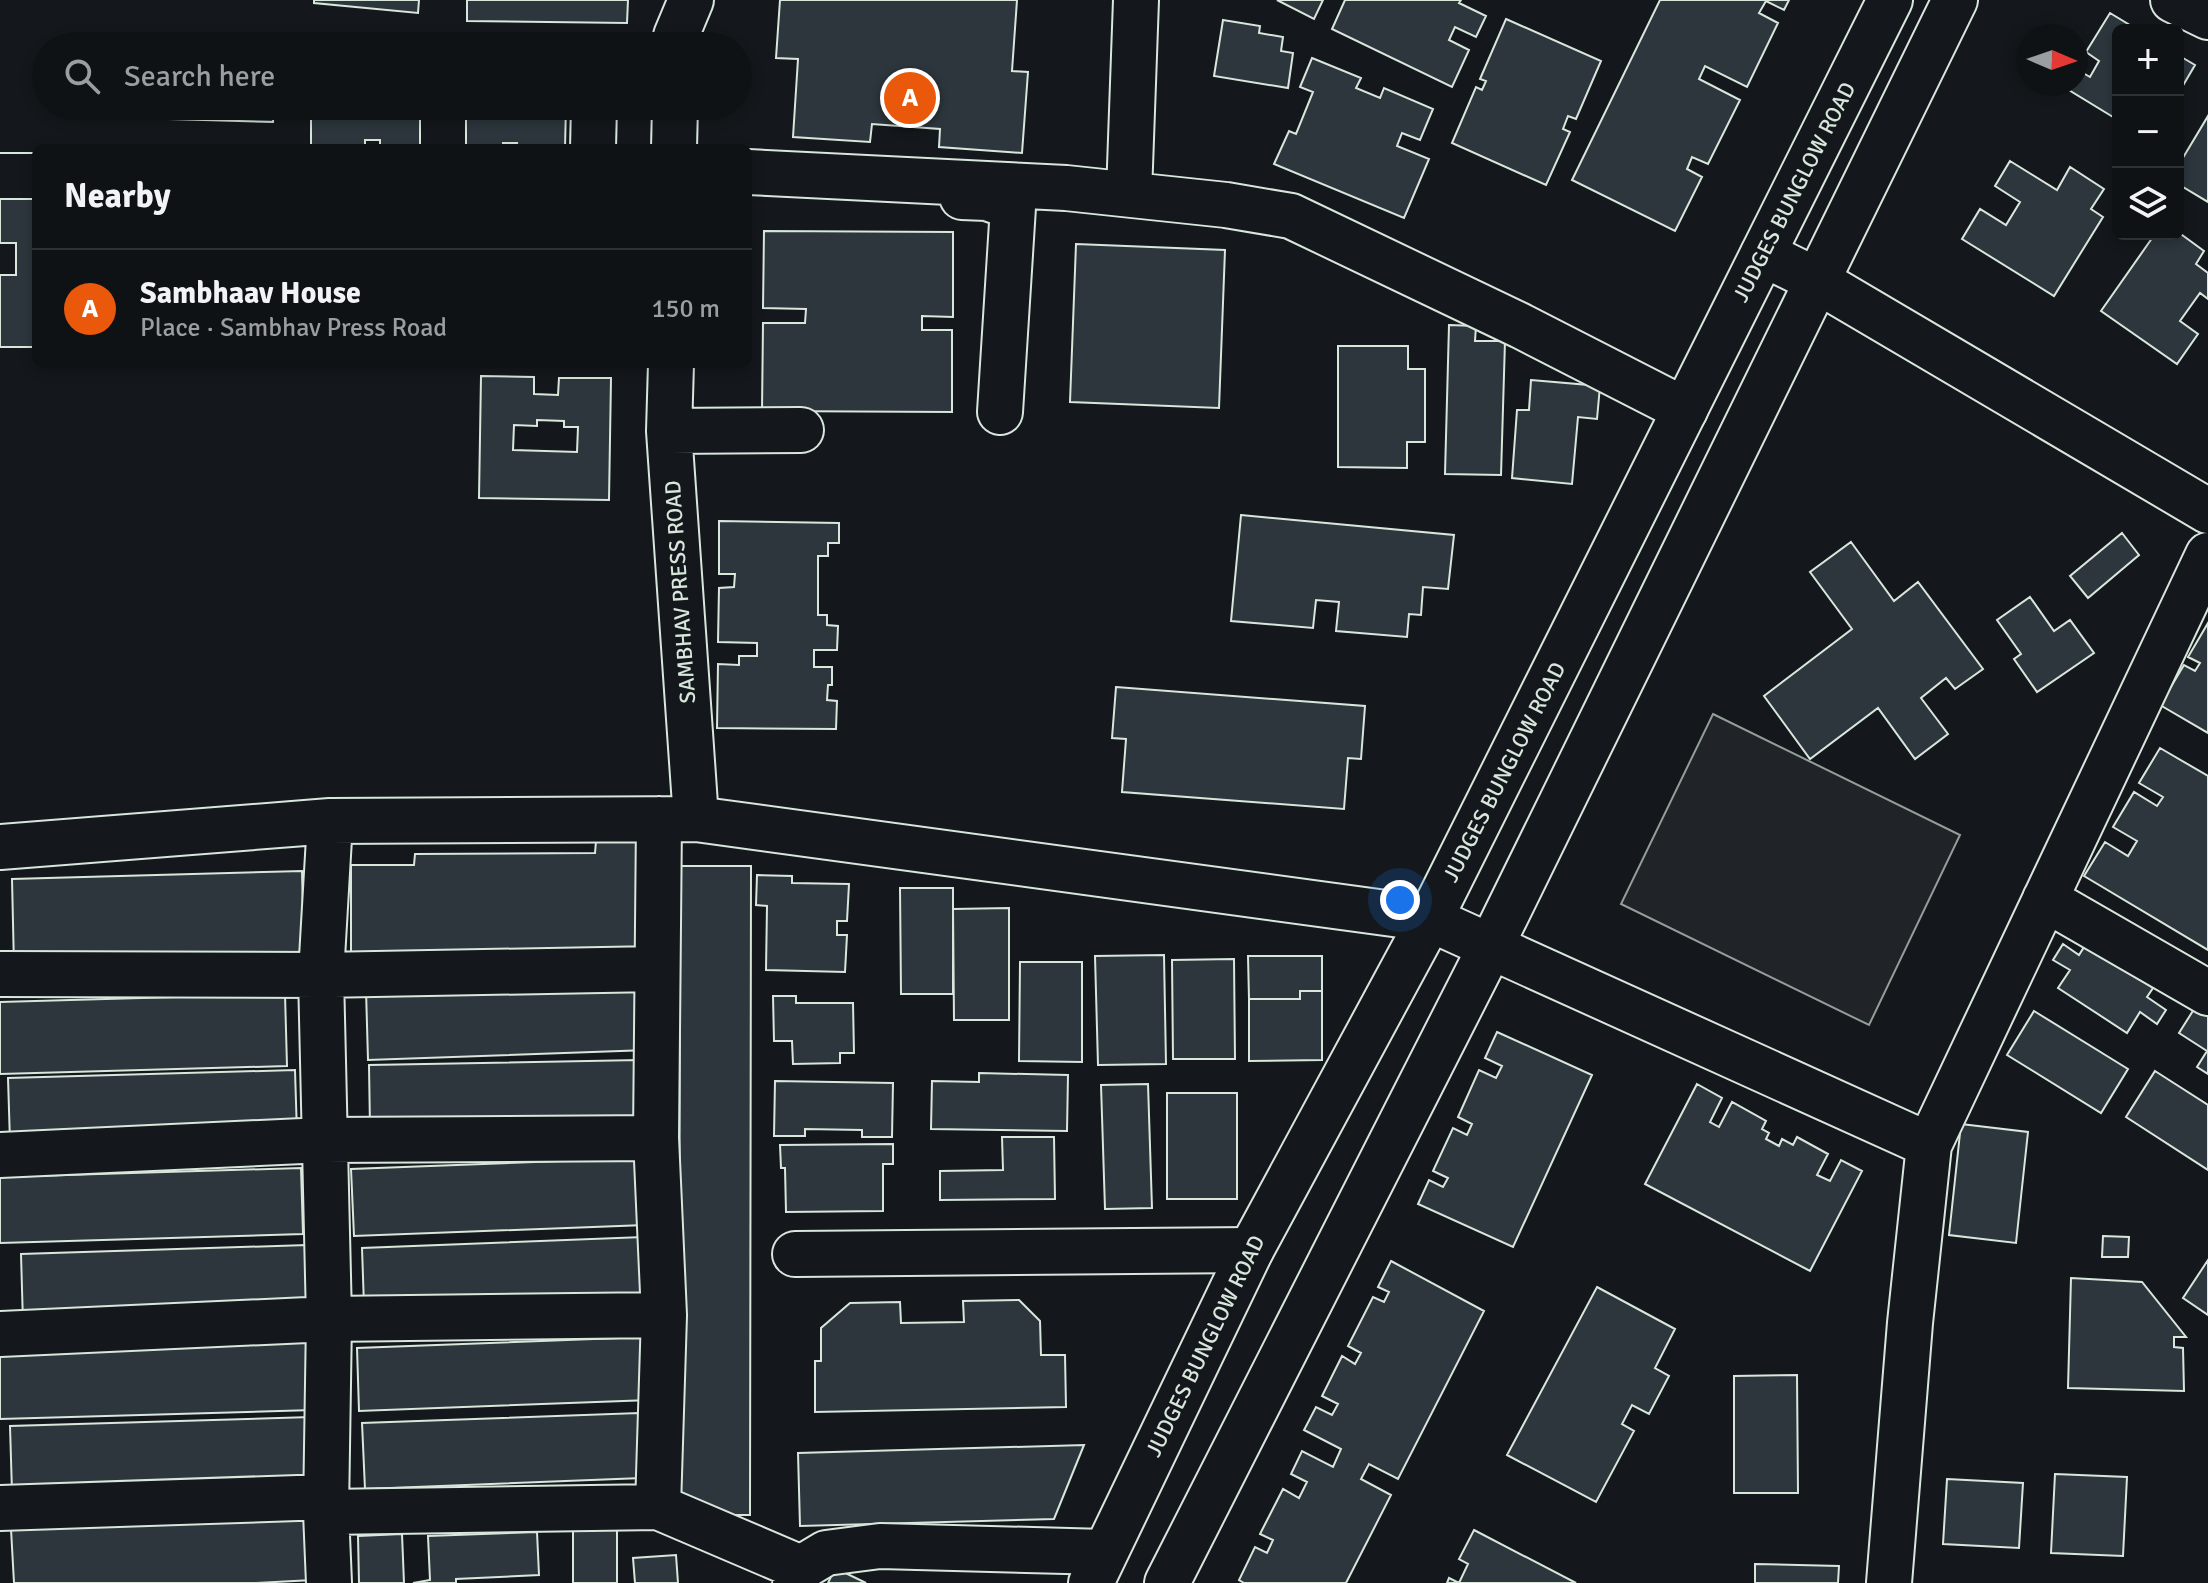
<!DOCTYPE html>
<meta charset="utf-8">
<style>
:root{--surface:#0f1215;--page:#181b1e;--text:#f1f3f6;--muted:#9b9ea0;--line:#2f3234;--accent:#ea580c}
body{margin:0;font-family:Signika,sans-serif;background:var(--page);color:var(--text)}
.controls{position:absolute;right:24px;top:24px;display:grid;overflow:hidden;border-radius:12px;box-shadow:0 4px 12px #0003}
.controls button{width:72px;height:72px;display:grid;place-items:center;padding:0;border:0;border-bottom:2px solid var(--line);background:var(--surface);color:var(--text);font:40px sans-serif}
.compass{position:absolute;left:2016px;top:24px;width:72px;height:72px;border-radius:50%;background:var(--surface);box-shadow:0 4px 12px #0003;rotate:92deg}
.you{position:absolute;left:1400px;top:900px;width:28px;height:28px;margin:-20px;border:6px solid #fff;border-radius:50%;background:#1a73e8;box-shadow:0 0 0 12px #1a73e833}
.badge{display:grid;place-items:center;width:52px;height:52px;border-radius:50%;background:var(--accent);color:#fff;font-size:26px;font-weight:700}
.pin{position:absolute;translate:-50% -50%;border:4px solid #fff;box-shadow:0 2px 8px #0006}
.list{margin:0;padding:0;list-style:none}
h2{display:flex;justify-content:space-between;align-items:center;height:104px;margin:0;padding:0 32px;font-size:34px}
h2 small{font-size:26px;font-weight:400;color:var(--muted)}
.list li{display:grid;grid-template-columns:52px 1fr auto;gap:24px;align-items:center;box-sizing:border-box;height:120px;padding:0 32px;border-top:2px solid var(--line)}
.list b{display:block;font-size:30px;white-space:nowrap}
.list p{margin:0;font-size:26px;white-space:nowrap;color:var(--muted)}
.list em{font-size:26px;font-style:normal;color:var(--muted)}
.icon{flex:none;width:44px;height:44px;fill:none;stroke:currentColor;stroke-width:2;stroke-linecap:round;stroke-linejoin:round}
.map{position:relative;flex:none;width:2208px;height:1583px;overflow:hidden}
.search{position:absolute;background:var(--surface);box-shadow:0 4px 12px #0003;left:32px;top:32px;width:720px;height:88px;display:flex;align-items:center;gap:20px;box-sizing:border-box;padding:0 28px;border-radius:44px;color:var(--muted);font-size:30px}
.panel{position:absolute;background:var(--surface);box-shadow:0 4px 12px #0003;left:32px;top:144px;width:720px;height:224px;border-radius:12px}
.map>svg:first-child{display:block}
.green{fill:#202428;stroke:#939e99;stroke-width:2}
.building{fill:#2c363c;stroke:#d8e6dc;stroke-width:2;fill-rule:evenodd}
.lines{fill:none;stroke-linecap:round;stroke-linejoin:round}
.minor-casing{stroke:#d8e6dc;stroke-width:48}
.major-casing{stroke:#d8e6dc;stroke-width:48}
.minor{stroke:#14181c;stroke-width:44}
.major{stroke:#14181c;stroke-width:44}
.labels{text-anchor:middle;dominant-baseline:central;stroke-width:6;stroke-linejoin:round;paint-order:stroke}
.street-label{font-size:22px;fill:#d8e6dc;stroke:#14181c}
</style>
<div class="map">
<svg width="2208" height="1583" viewBox="0 0 2208 1583">
<rect width="100%" height="100%" fill="#14181c"/>
<path class="green" d="M1713 714 1960 835 1869 1025 1621 904Z"/>
<path class="building" d="M314 0H419L418 13 314 3Z
M467 0H628L627 23 467 21Z
M780 0H1017L1012 71 1028 72 1022 153 939 147 940 129 872 124 870 142 793 137 798 59 776 58Z
M1277 0H1323L1314 19Z
M1345 0H1461L1459 3 1486 16 1476 37 1455 27 1449 40 1469 50 1452 87 1332 29Z
M1660 0H1789L1784 10 1766 1 1759 13 1778 23 1747 87 1705 66 1699 79 1740 100 1708 164 1692 157 1687 169 1702 177 1675 231 1572 180Z
M2110 13 2138 30H2118V120L2059 84H2076V69L2090 77 2099 61 2086 52Z
M1506 19 1601 61 1576 119 1568 116 1563 129 1570 132 1546 185 1452 143 1476 87 1482 90 1486 81 1480 79Z
M1223 20 1260 26 1259 33 1283 37 1281 51 1293 53 1288 88 1214 76Z
M66 35 276 40 275 46H66Z
M323 39 361 40V46H323Z
M374 39 421 40V46H374Z
M2178 55 2195 65 2178 94Z
M1312 58 1361 78 1356 88 1380 98 1384 88 1433 109 1420 140 1402 133 1397 146 1429 159 1404 218 1274 164 1289 131 1296 134 1313 92 1300 87Z
M64 106H274L273 122 64 116Z
M311 106H426V147L380 148V140H365V148L311 147Z
M454 106H566L565 148H516L517 143H503V148H454Z
M2208 116V202L2178 184V166Z
M2010 161 2057 190 2070 167 2104 189 2091 209 2103 217 2054 296 1962 239 1980 209 2006 225 2020 202 1995 186Z
M0 188H36V347H0V275H16V243H0Z
M764 231 953 232V317L922 316V330H952V412L762 411 763 323H805L806 309 763 308Z
M2178 232 2204 251 2196 264 2208 273V299L2200 293 2180 321 2198 334 2177 364 2101 311 2155 234H2178Z
M1076 244 1225 250 1219 408 1070 402Z
M1449 325 1476 326 1475 341H1505L1501 475 1445 474Z
M1338 346H1408V369H1425V442H1407V468L1338 467Z
M481 376 534 377V394L558 395 559 378H611L609 500 479 498ZM537 420 564 421V427H578L577 452 513 450 514 425 537 426Z
M1531 380 1600 386 1597 419 1578 417 1572 484 1512 478 1517 410H1529Z
M1241 515 1454 535 1448 589 1423 587 1421 615 1409 614 1407 637 1336 631 1339 602 1316 600 1313 628 1231 621Z
M719 521 839 523V543H828V556H818V615H827V625L838 626 837 650H814V667H832V685H828L827 700 837 701 836 729 717 728 718 664 739 665V656H757V643L718 642 719 588 734 587 735 574H719Z
M2122 533 2139 555 2088 598 2070 576Z
M1851 542 1894 601 1918 582 1983 669 1955 689 1946 678 1921 698 1948 734 1915 759 1878 708 1810 759 1764 696 1852 629 1810 572Z
M2030 597 2054 631 2070 620 2094 653 2037 692 2014 659 2021 654 1997 620Z
M2208 623V733L2160 705 2184 665 2195 671 2200 663 2188 657Z
M1116 687 1365 706 1361 759 1348 758 1344 809 1122 792 1126 739 1112 738Z
M2160 748 2208 776V950L2084 876 2105 842 2128 856 2137 841 2113 827 2134 792 2157 806 2163 797 2139 783Z
M596 841H644V952L351 954V865H414L415 854 595 853Z
M680 866H751L750 1515H679Z
M302 871 304 957 14 966 12 879Z
M757 875 792 876V883L849 884 847 921H837V935H847L845 972 766 970 767 906 756 905Z
M900 888H953V994H901Z
M1009 908V1020H954L953 909Z
M2063 944 2079 955 2086 944 2153 988 2147 997 2166 1010 2157 1024 2140 1012 2127 1033 2058 988 2070 970 2053 960Z
M1164 955 1166 1064 1098 1065 1095 956Z
M1248 956H1322V991H1300V999H1249Z
M1234 959 1235 1059H1173L1172 960Z
M1020 962H1082V1062L1019 1061Z
M646 979 648 1050 368 1060 366 990Z
M1300 991H1322V1060L1249 1061V999H1300Z
M285 994 287 1066 0 1074V1002Z
M773 996H796V1003H853L854 1053H840V1063L793 1064 792 1041H774Z
M2196 1006 2208 1014V1074L2197 1067 2207 1051 2179 1033Z
M2034 1011 2128 1069 2101 1113 2007 1055Z
M1497 1032 1592 1075 1513 1247 1418 1204 1429 1180 1443 1187 1448 1178 1433 1171 1453 1128 1467 1135 1472 1124 1458 1117 1479 1070 1496 1078 1502 1066 1485 1058Z
M640 1060 641 1123 370 1128 369 1065Z
M295 1070 297 1134 10 1142 8 1078Z
M2155 1071 2208 1105V1170L2126 1117Z
M979 1073 1068 1075 1067 1131 931 1129 932 1081 979 1082Z
M775 1081 893 1083 892 1137H862V1130L805 1129V1136H774Z
M1148 1084 1152 1208 1105 1209 1101 1085Z
M1697 1084 1722 1098 1710 1122 1719 1127 1732 1102 1766 1121 1762 1129 1769 1133 1766 1139 1779 1146 1782 1139 1793 1145 1797 1137 1828 1154 1817 1175 1830 1181 1841 1160 1862 1171 1810 1271 1645 1184Z
M1167 1093H1237V1199H1167Z
M1961 1124 2028 1132 2016 1243 1949 1235Z
M1002 1137H1054L1055 1199 940 1200V1171L1003 1170Z
M893 1144V1164H883V1211L786 1212 785 1168H781L780 1145Z
M643 1158 645 1225 354 1236 351 1169Z
M301 1168 303 1234 0 1243V1177Z
M2103 1236 2129 1237 2128 1257H2102Z
M643 1237 646 1295 364 1306 362 1248Z
M307 1245 309 1314 23 1323 21 1254Z
M2208 1260V1315L2183 1298Z
M1391 1261 1484 1311 1398 1479 1369 1464 1361 1479 1391 1495 1346 1583H1244L1239 1580 1255 1547 1267 1553 1273 1540 1260 1534 1283 1489 1299 1498 1307 1482 1291 1474 1302 1451 1333 1467 1341 1449 1304 1430 1316 1407 1332 1415 1338 1404 1322 1396 1342 1356 1355 1364 1361 1353 1348 1346 1373 1297 1384 1302 1389 1292 1378 1287Z
M2071 1278 2142 1282 2186 1337H2174V1347L2183 1348 2184 1391 2068 1388Z
M1597 1287 1675 1329 1655 1368 1669 1376 1649 1414 1632 1405 1622 1424 1634 1431 1596 1502 1507 1455Z
M1019 1300 1040 1321 1041 1355H1065L1066 1407 815 1412V1361H821V1328L850 1303 900 1302 901 1323 964 1322 963 1301Z
M647 1337 650 1400 359 1411 357 1348Z
M311 1341 313 1410 0 1419V1350Z
M1797 1375 1798 1493H1734V1376Z
M639 1413 642 1478 365 1489 362 1423Z
M311 1417 313 1483 12 1492 10 1426Z
M1084 1445 1054 1519 800 1526 798 1453Z
M2055 1474 2127 1477 2123 1556 2051 1553Z
M1947 1479 2023 1483 2019 1548 1943 1544Z
M309 1513 313 1580 256 1583H14L11 1529Z
M617 1524V1583H573V1525Z
M1474 1530 1576 1583H1447L1449 1578 1459 1583 1468 1564 1459 1559Z
M537 1532 539 1575 456 1579V1583H413L430 1580 428 1536Z
M402 1534 404 1583H359L358 1536Z
M676 1555 678 1583H635L633 1558Z
M1755 1564 1839 1566 1838 1583H1755Z
M835 1568 866 1583H828Z"/>
<g class="lines">
<g class="minor-casing">
<path id="minor" d="M2173 0 2208 17
M676 46V36L691 0
M443 148V106
M593 148 594 106
M674 148 675 106
M748 172 1066 188 1226 205 1291 216 1521 326 1685 410
M0 176H36
M1129 194 1136 0
M962 197 987 198 1013 207 1000 412
M1763 254 1816 280 2208 511
M671 364 669 431 696 819
M669 431 801 430
M0 847 330 821 696 819 1430 919 1929 1145
M2045 899 2208 993
M0 974 321 975 656 969
M0 1155 324 1140 656 1138
M795 1254 1251 1250
M0 1334 329 1319 664 1315
M658 1507 801 1568
M0 1508 327 1497
M326 1512 658 1507 664 1315 656 1138 659 819
M329 1583 326 1512 329 1319 321 975 330 821
M795 1583 801 1568 826 1553 880 1546 1105 1552
M1889 1583 1910 1323 1929 1145 2208 555"/>
</g>
<g class="major-casing">
<path id="major" d="M1091 1583 1251 1250 1430 919 1890 0
M1167 1583 1490 948 1955 0"/>
</g>
<use href="#minor" class="minor"/>
<use href="#major" class="major"/>
</g>
<g class="labels">
<g class="street-label">
<text transform="translate(1794 192) rotate(-63)">JUDGES BUNGLOW ROAD</text>
<text transform="translate(680 592) rotate(-94)">SAMBHAV PRESS ROAD</text>
<text transform="translate(1504 772) rotate(-63)">JUDGES BUNGLOW ROAD</text>
<text transform="translate(1205 1346) rotate(-64)">JUDGES BUNGLOW ROAD</text>
</g>
</g>
</svg>
<div class="controls">
<button>+</button>
<button>−</button>
<button><svg class="icon" aria-label="layers" viewBox="0 0 24 24"><path d="M12 4l9 5-9 5-9-5zM3 14l9 5 9-5"/></svg></button>
</div>
<svg class="compass" viewBox="-18 -18 36 36"><path d="M0-13l5 13h-10z" fill="#e53935"/><path d="M0 13l5-13h-10z" fill="#9b9ea0"/></svg>
<div class="you"></div>
<div class="pin badge" style="left:910px;top:98px">A</div>
<div class="search"><svg class="icon" aria-label="search" viewBox="0 0 24 24"><circle cx="10" cy="10" r="6"/><path d="M15 15l6 6"/></svg>Search here</div>
<section class="panel">
<h2>Nearby<small></small></h2>
<ul class="list">
<li><span class="badge">A</span><div><b>Sambhaav House</b><p>Place · Sambhav Press Road</p></div><em>150 m</em></li>
</ul>
</section>
</div>
